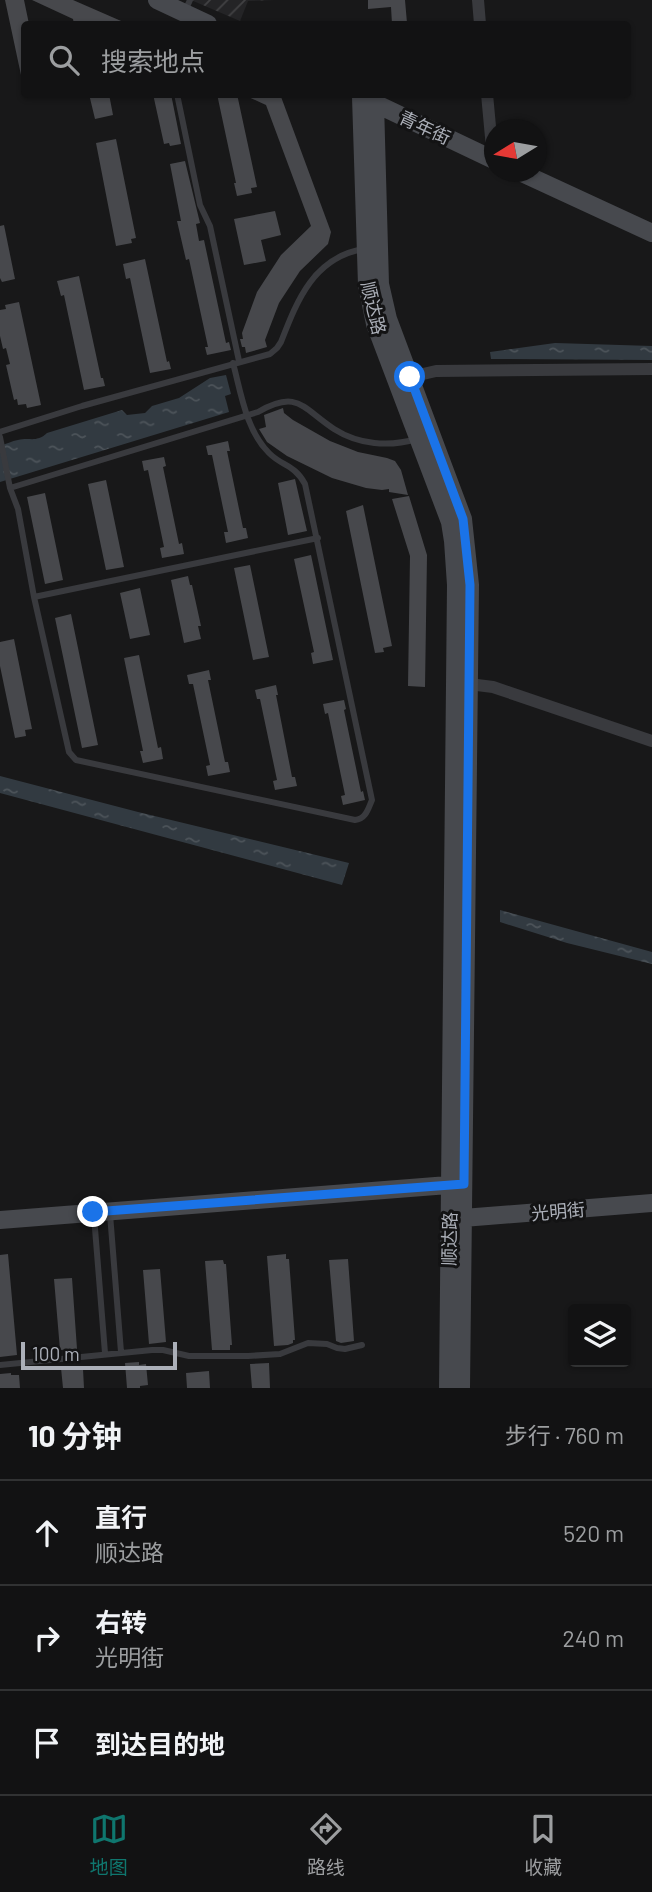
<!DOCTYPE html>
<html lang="zh">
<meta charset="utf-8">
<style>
:root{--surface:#121213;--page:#1f2021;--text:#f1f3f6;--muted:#9c9ea0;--line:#313233;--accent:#0f766e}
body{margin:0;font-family:Barlow,"Noto Sans SC",sans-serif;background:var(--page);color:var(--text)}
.controls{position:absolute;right:21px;bottom:21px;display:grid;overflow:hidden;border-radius:7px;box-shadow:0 2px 5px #0004}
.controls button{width:63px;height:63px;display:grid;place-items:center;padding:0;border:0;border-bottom:2px solid var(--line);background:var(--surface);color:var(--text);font:35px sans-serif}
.compass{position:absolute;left:484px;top:119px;width:63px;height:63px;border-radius:50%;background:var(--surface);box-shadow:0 2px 5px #0004;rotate:259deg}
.scale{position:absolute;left:21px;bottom:18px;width:156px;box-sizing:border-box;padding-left:7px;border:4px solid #abafb8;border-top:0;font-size:19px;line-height:24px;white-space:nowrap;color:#abafb8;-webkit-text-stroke:5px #131314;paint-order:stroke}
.stop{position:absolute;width:21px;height:21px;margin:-16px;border:5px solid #1a73e8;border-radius:50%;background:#fff}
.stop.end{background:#1a73e8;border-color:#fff;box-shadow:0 2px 7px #0008}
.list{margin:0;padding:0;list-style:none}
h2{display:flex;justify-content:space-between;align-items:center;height:91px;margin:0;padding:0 28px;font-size:30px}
h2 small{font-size:23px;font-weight:400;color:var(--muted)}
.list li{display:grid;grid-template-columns:46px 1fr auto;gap:21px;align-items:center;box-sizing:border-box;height:105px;padding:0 28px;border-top:2px solid var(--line)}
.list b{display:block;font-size:26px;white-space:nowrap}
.list p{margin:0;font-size:23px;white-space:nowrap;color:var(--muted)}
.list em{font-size:23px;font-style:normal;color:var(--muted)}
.icon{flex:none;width:38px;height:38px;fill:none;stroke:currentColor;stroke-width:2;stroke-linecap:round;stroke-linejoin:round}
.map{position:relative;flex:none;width:652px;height:1388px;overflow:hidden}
.search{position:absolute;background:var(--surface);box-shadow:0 2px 5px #0004;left:21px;right:21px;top:21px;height:77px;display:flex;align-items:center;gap:18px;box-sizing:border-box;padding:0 24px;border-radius:7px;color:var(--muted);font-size:26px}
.sheet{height:406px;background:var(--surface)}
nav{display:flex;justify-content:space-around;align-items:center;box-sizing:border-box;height:98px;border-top:2px solid var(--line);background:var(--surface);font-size:19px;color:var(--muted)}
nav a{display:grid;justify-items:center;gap:4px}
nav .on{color:var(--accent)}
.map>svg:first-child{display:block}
.industrial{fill:url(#industrial-furrows)}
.water{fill:url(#water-ripples)}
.building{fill:#47484c}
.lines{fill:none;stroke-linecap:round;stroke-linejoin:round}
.lane{stroke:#393a3e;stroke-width:6}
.street{stroke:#393a3e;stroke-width:12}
.secondary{stroke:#47494e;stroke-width:18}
.route{stroke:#1a73e8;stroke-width:9}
.labels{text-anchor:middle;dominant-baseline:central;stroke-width:6;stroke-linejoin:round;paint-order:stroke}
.street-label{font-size:18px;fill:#abafb8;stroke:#131314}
</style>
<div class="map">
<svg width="652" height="1388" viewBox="0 0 652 1388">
<defs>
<pattern id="industrial-furrows" width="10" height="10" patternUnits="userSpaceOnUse" patternTransform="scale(1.75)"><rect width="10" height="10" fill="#242426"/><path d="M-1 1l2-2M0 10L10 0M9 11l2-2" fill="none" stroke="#414143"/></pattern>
<pattern id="water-ripples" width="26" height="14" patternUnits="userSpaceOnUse" patternTransform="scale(1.75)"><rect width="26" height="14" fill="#323a41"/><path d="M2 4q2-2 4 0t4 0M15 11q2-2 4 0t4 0" fill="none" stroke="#4d545a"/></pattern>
</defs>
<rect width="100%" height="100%" fill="#181819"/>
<path class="industrial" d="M191 0H274L248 1 240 21Z"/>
<path class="water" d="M555 343 652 346V360L491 359 490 352Z
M226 375 231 394 225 396 229 412 0 482V446C6 444 12 441 18 440 30 437 37 443 47 433L122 410 127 415 145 413 152 406 179 398 210 378Z
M0 776 138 812 349 863 342 885 0 793Z
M500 910 652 952V964L567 943 500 922Z"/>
<path class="building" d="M5 0H24L29 24H24V75H21Z
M32 0H73L128 24H74L73 19Z
M368 0H405L407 23 392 24 391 7 368 9Z
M89 94H109L113 115 95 119Z
M153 94H171L181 144 170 146 169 143 164 144Z
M217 94H237L257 187 251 188 252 193 237 196 234 183H236Z
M242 94H280L331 232 328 244 300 271 279 303 265 340 267 347 246 353 245 347H242L240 339H243L242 333 257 292 281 255 311 226 266 105Z
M116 139 136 238 131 239 132 243 116 246 96 143Z
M185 161 200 223 196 224 199 241 204 240 226 343 229 342 231 350 207 355 205 347H208L189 259 186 260 177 221H181L170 164Z
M275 211 281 235 261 240 266 261 244 265 234 219Z
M4 225 15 279 2 282 0 278V226Z
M145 259 167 362 169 361 171 369 150 373 130 278 126 279 123 264Z
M79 276 101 378H103L105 386 84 390 64 295 61 296 57 281Z
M19 302 41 405 27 408 26 404 18 405 17 399 14 400 6 365 10 364 6 348 3 349 0 336V310L6 309 5 305Z
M283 408 284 413 293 420 330 441 358 452 387 458 395 461 401 470 408 495 389 492V489L382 490 366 488 332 478 287 456 267 442 259 429 266 427 264 415Z
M228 441 230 451H227L243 528H246L248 538 226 543 224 532H228L212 455H208L206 446Z
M164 457 166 466 163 467 179 544 182 543 184 554 162 558 160 548 164 547 148 470 144 471 142 461Z
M295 479 307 531 288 535 278 483Z
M106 480 124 567 106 570 88 484Z
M45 493 63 580 45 584 27 497Z
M409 496 427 555 425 687 408 686 410 556 392 499Z
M363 505 392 646 383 648 384 652 375 653 346 511Z
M311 555 333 660 313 664 311 653 314 652 294 559Z
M250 565 269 657 253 660 234 568Z
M188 576 190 585H192L201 626H198L201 639 184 643 171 580Z
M140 588 150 635 130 639 120 593Z
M71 614 98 745 82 748 55 618Z
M14 639 32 729 25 730 26 736 15 738 0 666V642Z
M139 655 158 748 161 747 163 759 143 763 140 751H143L124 658Z
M209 670 211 680H208L225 762H228L230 772 208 776 206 766 210 765 193 684H189L187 675Z
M276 685 278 695H276L292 777H295L297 786 275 790 273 781 277 780 260 699H257L255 690Z
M344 700 346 709 344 710 361 792 363 791 365 800 343 805 341 796 345 795 328 713 325 714 323 704Z
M8 1254 17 1355 0 1357V1255Z
M286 1254V1259H289L295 1340H293V1343L288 1345 274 1346 267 1256Z
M348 1259 354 1341 341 1343 336 1341 329 1260Z
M223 1260 224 1264H226L232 1345H230V1350H212L205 1261Z
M160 1269 166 1342 149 1344 143 1270Z
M72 1278 77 1349 60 1350 54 1279Z
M139 1362V1365L146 1364 148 1385 140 1386V1388H127L125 1363Z
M269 1363 270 1388H252L250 1364Z
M75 1367V1369H83L84 1388H63L61 1368Z
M209 1371 210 1388H187L186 1373Z
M11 1373V1375H19L20 1388H0V1374Z"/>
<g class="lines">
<path class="lane" d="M185 11 190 0
M177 94 200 205 210 226 239 361
M0 432 82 406 270 354 277 348 281 342C297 301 313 258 363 249
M0 437 10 488 258 412C298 389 302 408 334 429 359 445 389 447 417 439
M10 488 18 509 34 597 318 538
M34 597 69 752 76 760 355 820C366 819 368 809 372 800L305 484C294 464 283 467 269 453 246 430 241 393 233 363
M110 1214 121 1352
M94 1216 105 1353
M0 1365 152 1350H163L189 1356H248L280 1354 308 1343 327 1344 337 1348 345 1349 362 1345"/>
<path class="street" d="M478 0 480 24
M487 94 493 159
M410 377 436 371 652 369
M469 684 493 687 652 741"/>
<path class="secondary" d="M157 0 208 24
M361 97 367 285 375 324 450 522 453 541 456 585 448 1388
M368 100 494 160
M375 103 380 284 388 319 463 519 470 585 461 1388
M520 172 652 233
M463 1218 652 1203
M0 1220 461 1184"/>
</g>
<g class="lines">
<path class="route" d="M93 1212 464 1184 470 585 463 519 410 377"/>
</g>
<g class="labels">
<g class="street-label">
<text transform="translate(425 127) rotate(25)">青年街</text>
<text transform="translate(374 308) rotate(77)">顺达路</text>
<text transform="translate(558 1211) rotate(-5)">光明街</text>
<text transform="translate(449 1239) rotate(-89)">顺达路</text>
</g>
</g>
</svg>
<div class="controls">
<button><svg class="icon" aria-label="layers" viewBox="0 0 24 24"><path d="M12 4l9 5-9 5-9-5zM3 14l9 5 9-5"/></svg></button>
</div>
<svg class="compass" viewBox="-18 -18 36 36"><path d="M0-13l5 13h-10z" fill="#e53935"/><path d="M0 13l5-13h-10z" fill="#9c9ea0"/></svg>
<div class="scale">100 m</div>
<div class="stop" style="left:410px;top:377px"></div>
<div class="stop end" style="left:93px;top:1212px"></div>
<div class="search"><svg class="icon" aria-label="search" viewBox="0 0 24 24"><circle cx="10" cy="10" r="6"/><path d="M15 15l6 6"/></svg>搜索地点</div>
</div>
<section class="sheet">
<h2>10 分钟<small>步行 · 760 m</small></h2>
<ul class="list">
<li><svg class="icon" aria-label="ahead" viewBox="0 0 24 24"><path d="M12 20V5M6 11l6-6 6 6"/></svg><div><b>直行</b><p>顺达路</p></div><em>520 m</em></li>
<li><svg class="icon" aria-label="right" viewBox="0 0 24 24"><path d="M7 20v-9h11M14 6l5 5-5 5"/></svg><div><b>右转</b><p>光明街</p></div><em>240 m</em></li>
<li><svg class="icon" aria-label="arrive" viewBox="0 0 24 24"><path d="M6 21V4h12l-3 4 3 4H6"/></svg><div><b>到达目的地</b></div></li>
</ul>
</section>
<nav>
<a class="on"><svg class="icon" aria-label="map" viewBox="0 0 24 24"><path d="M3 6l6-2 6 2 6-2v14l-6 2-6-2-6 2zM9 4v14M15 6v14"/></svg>地图</a>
<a><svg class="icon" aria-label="directions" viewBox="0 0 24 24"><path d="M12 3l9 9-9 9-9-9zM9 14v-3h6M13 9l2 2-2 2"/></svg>路线</a>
<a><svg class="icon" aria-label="saved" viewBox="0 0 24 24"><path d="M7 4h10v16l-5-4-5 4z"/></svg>收藏</a>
</nav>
